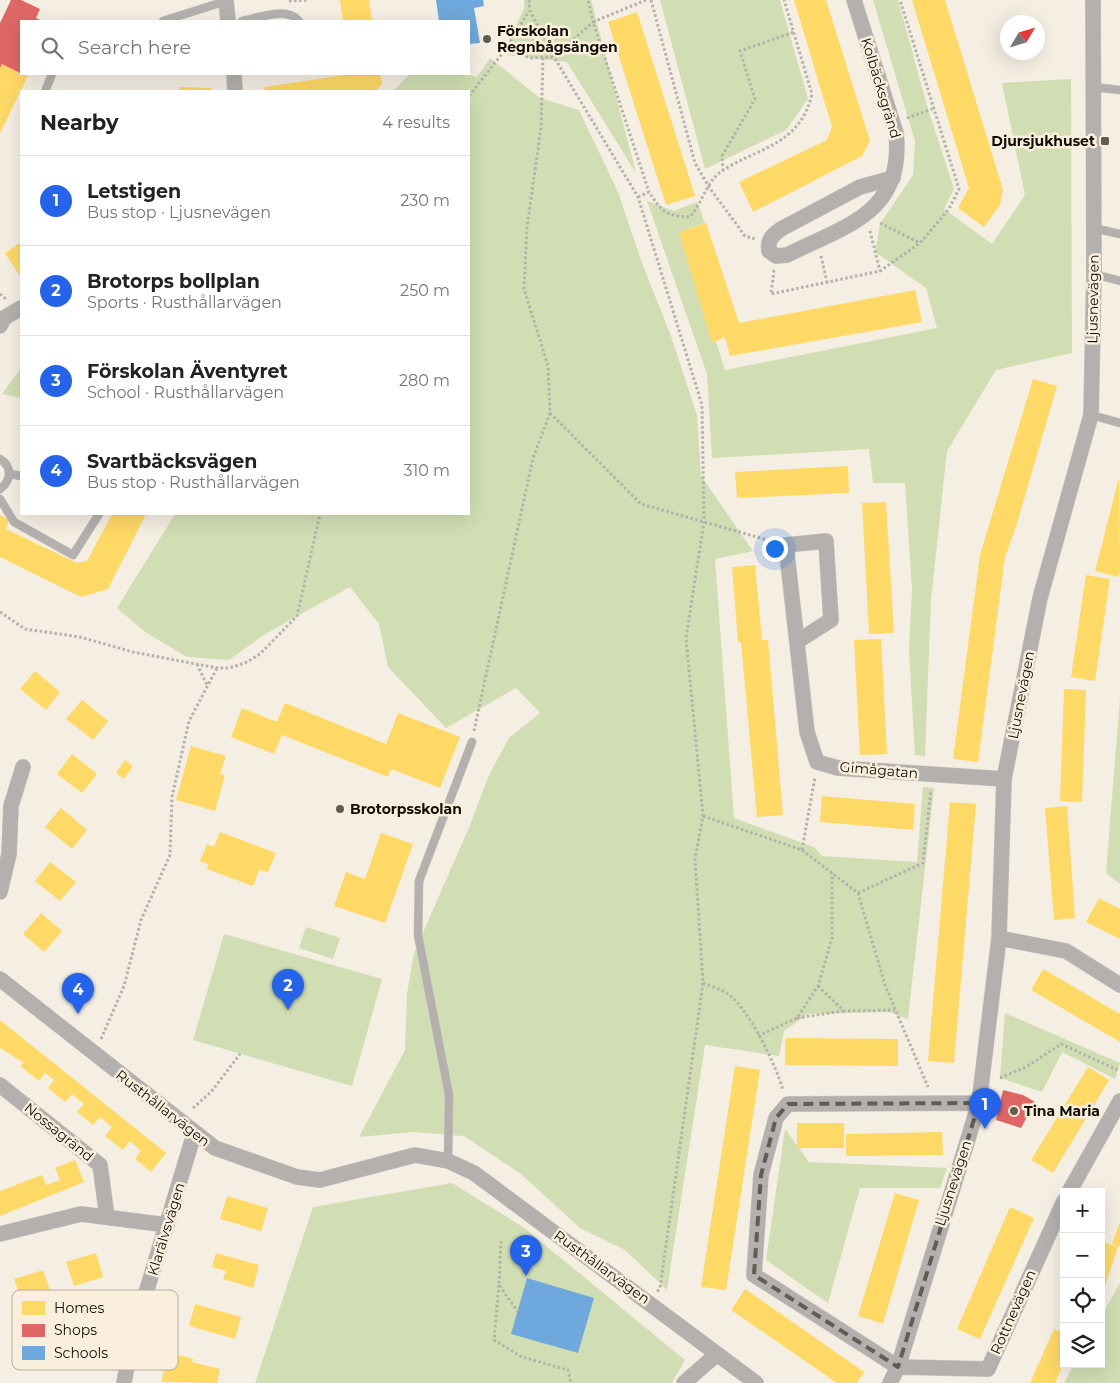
<!DOCTYPE html>
<meta charset="utf-8">
<style>
:root{--surface:#fff;--page:#f6f6f6;--text:#222;--muted:#767676;--line:#e0e0e0;--accent:#2563eb}
body{margin:0;font-family:Montserrat,sans-serif;background:var(--page);color:var(--text)}
.controls{position:absolute;right:15px;bottom:15px;display:grid;overflow:hidden;border-radius:0px;box-shadow:0 5px 20px #0002}
.controls button{width:45px;height:45px;display:grid;place-items:center;padding:0;border:0;border-bottom:1px solid var(--line);background:var(--surface);color:var(--text);font:25px sans-serif}
.compass{position:absolute;left:1000px;top:15px;width:45px;height:45px;border-radius:50%;background:var(--surface);box-shadow:0 5px 20px #0002;rotate:52deg}
.you{position:absolute;left:774px;top:548px;width:18px;height:18px;margin:-12px;border:4px solid #fff;border-radius:50%;background:#1a73e8;box-shadow:0 0 0 8px #1a73e833}
.badge{display:grid;place-items:center;width:32px;height:32px;border-radius:50%;background:var(--accent);color:#fff;font-size:16px;font-weight:700}
.pin{position:absolute;translate:-50% -41px;filter:drop-shadow(0 1px 2px #0008)}
.pin::after{content:'';position:absolute;top:26px;width:18px;height:15px;background:inherit;clip-path:polygon(0 0,100% 0,50% 100%)}
.list{margin:0;padding:0;list-style:none}
h2{display:flex;justify-content:space-between;align-items:center;height:65px;margin:0;padding:0 20px;font-size:21px}
h2 small{font-size:16px;font-weight:400;color:var(--muted)}
.list li{display:grid;grid-template-columns:32px 1fr auto;gap:15px;align-items:center;box-sizing:border-box;height:90px;padding:0 20px;border-top:1px solid var(--line)}
.list b{display:block;font-size:19px;white-space:nowrap}
.list p{margin:0;font-size:16px;white-space:nowrap;color:var(--muted)}
.list em{font-size:16px;font-style:normal;color:var(--muted)}
.icon{flex:none;width:28px;height:28px;fill:none;stroke:currentColor;stroke-width:2;stroke-linecap:round;stroke-linejoin:round}
.map{position:relative;flex:none;width:1120px;height:1383px;overflow:hidden}
.search{position:absolute;background:var(--surface);box-shadow:0 5px 20px #0002;left:20px;top:20px;width:450px;height:55px;display:flex;align-items:center;gap:12px;box-sizing:border-box;padding:0 18px;border-radius:0px;color:var(--muted);font-size:19px}
.panel{position:absolute;background:var(--surface);box-shadow:0 5px 20px #0002;left:20px;top:90px;width:450px;height:425px;border-radius:0px}
.map>svg:first-child{display:block}
.green{fill:#d1deb3}
.homes{fill:#ffd966}
.shops{fill:#e06666}
.schools{fill:#6fa8dc}
.lines{fill:none;stroke-linecap:round;stroke-linejoin:round}
.lane-casing{stroke:#cec9c2;stroke-width:9}
.street-casing{stroke:#cec9c2;stroke-width:16}
.path{stroke:#b4b1ac;stroke-width:3;stroke-dasharray:2.5 2.5;stroke-linecap:butt}
.lane{stroke:#b3b0ad;stroke-width:8}
.street{stroke:#b3b0ad;stroke-width:15}
.marked{fill:none;stroke:#615d55;stroke-width:4;stroke-dasharray:10 6;stroke-linejoin:round}
.poi-dot{fill:#615d55;stroke:#faefdd;stroke-width:2}
.labels{text-anchor:middle;dominant-baseline:central;stroke-width:5;stroke-linejoin:round;paint-order:stroke}
.poi-label{font-size:14px;font-weight:bold;fill:#120f09;stroke:#faefdd;text-anchor:start}
.street-label{font-size:14px;fill:#120f09;stroke:#faefdd}
.key{fill:#faefdd;stroke:#b4ac9d;stroke-width:1}
.key-label{font-size:14px;fill:#120f09}
</style>
<div class="map">
<svg width="1120" height="1383" viewBox="0 0 1120 1383">
<rect width="100%" height="100%" fill="#f4eee3"/>
<path class="green" d="M524 0H591L636 173 567 62 506 55 505 50 524 8Z
M660 0H780L808 99 786 130 705 169Z
M873 0H898L928 109 954 189 944 209 992 244 1025 195 1002 83 1071 79 1072 353 996 370 947 451 931 600 925 756 915 755 909 650 912 588 905 483H873L869 449 712 458 707 374 647 201 674 211 697 202 705 223 682 231 725 370 937 328 926 288 875 252 880 224 913 175 915 141Z
M490 58 540 98 579 110 618 192 642 263 671 336 697 415 701 476 753 551 715 559 734 818 814 847 822 856 917 862 923 787 934 788 908 1019 889 1012 808 1014 784 1031 779 1056 705 1045 667 1290 625 1250 580 1228 521 1174 464 1136 414 1132 359 1137 405 1050 407 994 414 953 468 830 489 775 509 738 540 713 516 688 446 728 388 667 379 624 350 587 265 634 229 660 187 657 145 632 117 608 175 514H469V91H393L410 74H467L477 77Z
M21 368V398L2 394Z
M1120 698V884L1106 873Z
M306 927 340 938 333 959 299 948Z
M224 934 382 979 352 1086 193 1040Z
M1005 1013 1120 1063 1115 1079 1062 1052 1042 1092 1000 1078Z
M785 1129 809 1162 947 1168 940 1188H860L828 1303 766 1260Z
M452 1183 523 1227 685 1360 672 1383H255L313 1207Z
M1120 1283V1383H1064L1074 1364H1101V1317Z"/>
<path class="homes" d="M340 0H369L372 21H343Z
M794 0H826L870 141 862 156 753 212 739 182 827 140 832 127Z
M912 0H945L1003 190 1000 205 984 227 958 208 969 188Z
M637 12 695 196 666 205 608 22Z
M2 64 28 76 0 133V68Z
M351 74H380L382 84 376 91H265L264 87Z
M179 87 211 88V91H179Z
M706 223 739 323 915 290 922 322 730 356 725 337 712 343 679 232Z
M21 242V278L5 253Z
M1033 379 1057 386 1016 527 1005 557 978 762 953 759 980 555Z
M848 466 849 493 737 498 735 472Z
M1119 478 1120 570 1118 577 1095 571Z
M886 502 894 633 869 634 862 503Z
M112 514H146L108 589 81 597 0 557V515L9 520 6 529 77 563 87 561Z
M755 565 762 640H768L783 815 757 817 741 642H738L732 567Z
M1086 575 1110 579 1095 681 1071 677Z
M881 639 887 754 860 755 854 640Z
M35 671 60 692 46 710 20 689Z
M1064 689 1086 690 1082 802 1060 801Z
M82 700 108 721 93 740 66 719Z
M285 703 386 744 398 713 460 737 440 788 391 769 388 777 282 735 274 754 231 737 242 708 277 722Z
M191 746 226 756 220 774 225 775 215 811 176 800Z
M72 754 97 774 82 793 57 774Z
M125 760 133 766 124 779 116 773Z
M822 796 915 804 913 830 820 822Z
M950 802 976 804 954 1063 928 1061Z
M1067 806 1075 918 1054 920 1045 808Z
M61 808 87 830 72 849 45 827Z
M220 832 276 853 268 872 259 870 253 886 207 869 208 864 200 861 207 844 214 847Z
M381 833 413 844 385 923 334 906 346 872 365 879Z
M50 862 76 882 60 901 35 881Z
M1099 898 1120 909V939L1086 922Z
M41 913 62 931 44 952 23 934Z
M1043 969 1120 1014V1042L1031 990Z
M0 1020 166 1153 151 1172 135 1159 141 1151 130 1141 123 1150 105 1136 112 1127 100 1117 93 1125 77 1112 84 1104 72 1094 65 1102 48 1088 54 1080 45 1073 39 1081 20 1066 24 1063 0 1048Z
M785 1038 898 1039V1066L785 1065Z
M735 1066 760 1070 726 1290 701 1287Z
M1088 1067 1109 1080 1053 1173 1031 1160Z
M797 1123H844V1148H797Z
M942 1132 943 1155 846 1156V1134Z
M75 1160 84 1182 0 1216V1191L42 1175 46 1185 60 1180 55 1168Z
M895 1193 919 1200 883 1324 858 1316Z
M227 1196 268 1208 261 1231 220 1219Z
M1010 1207 1034 1218 980 1339 957 1329Z
M1120 1222V1247L1112 1244Z
M1101 1241 1118 1247 1102 1295H1101Z
M96 1253 103 1277 74 1286 66 1262Z
M216 1253 259 1265 253 1288 223 1279 226 1271 212 1267Z
M43 1270 50 1291 22 1301 14 1279Z
M745 1289 864 1372 857 1383H837L731 1310Z
M195 1304 241 1317 235 1339 189 1326Z
M1054 1329 1064 1333V1363L1055 1383H1030Z
M169 1352 193 1359 192 1362 220 1369 217 1383 161 1382Z"/>
<path class="shops" d="M11 0H21L40 9 36 18 42 21H21L20 73 2 64 0 68V23Z
M1003 1090 1023 1095 1035 1102 1021 1128 996 1120Z"/>
<path class="schools" d="M436 0H483L484 6 474 8 480 43 469 44V21H439Z
M527 1278 594 1298 578 1353 511 1334Z"/>
<g class="lines">
<g class="lane-casing">
<path id="lane" d="M163 21 226 1
M242 21C259 18 286 6 299 21
M1093 87 1120 90
M46 89 52 74
M1094 228 1120 234
M1094 274 1120 281
M1091 415 1120 423
M0 459C13 467 11 481 0 489
M10 474 21 476
M0 499 14 522 73 555 99 514
M448 1161 449 1095 418 935 419 881 472 742"/>
</g>
<g class="street-casing">
<path id="street" d="M226 0 228 21
M854 0 896 133C905 213 845 226 787 255L776 256 769 251C767 239 773 235 781 229L860 187 893 178
M234 74 235 91
M0 326 4 318 21 308
M798 641 831 620 826 541 786 545 807 732 817 762 838 768 1004 779
M0 892 9 854 11 806 23 767
M999 938 1066 951 1120 985
M0 979 215 1148 297 1177 320 1180 415 1155 448 1161 474 1173 756 1383
M0 1085 100 1165 107 1217
M979 1103 788 1104 776 1118 761 1175 754 1275 898 1367 988 1369 1064 1201
M1069 1192 1120 1101
M0 1234 81 1214 167 1225
M124 1383 132 1339 194 1134
M684 1383 717 1354
M890 1383 898 1367 979 1103 999 938 1004 779 1040 598 1091 415 1094 274 1093 0"/>
</g>
<path class="path" d="M529 0 530 11 554 57 638 197 702 405 704 522 686 638 703 816 695 859 703 983 660 1288 657 1292
M646 0 593 22 649 192
M651 0 695 163 709 187 745 236 755 239
M289 1 309 0
M505 50 529 11
M469 96 505 50 531 58 554 57 593 22 588 0
M907 118 932 109
M723 171 722 156 755 99 740 51 794 32
M638 197 649 192C662 212 666 216 690 217 700 205 705 189 714 178 721 170 734 164 743 159 777 144 803 133 812 94L784 0
M880 223 920 243
M870 231 880 271
M821 256 827 282
M774 270 771 294 880 271 920 243 949 209 959 189 900 0
M0 294 6 299
M550 413 641 504 771 541
M0 612 25 629 80 637 133 652 217 668H229L245 663 260 654 297 616 320 514
M197 664 207 685
M474 731 533 458 550 413 548 366 524 289 527 227 541 128 543 58
M703 816 802 850 858 893 885 985 928 1087
M802 850 815 777
M858 893 923 863 931 790
M703 983C711 986 720 989 728 994 749 1009 776 1065 783 1090
M818 986 844 1011 895 1010
M797 1018 843 1011
M758 1036 797 1018 818 986 832 938V873
M101 1039 124 986 141 920 170 855 172 797 189 721 217 668
M1000 1078 1026 1067 1061 1044 1120 1071
M193 1108 211 1092 240 1054
M501 1241 499 1285 518 1312
M499 1285 494 1340 522 1357 568 1370 571 1383"/>
<use href="#lane" class="lane"/>
<use href="#street" class="street"/>
</g>
<path class="marked" d="M979 1103 898 1367 754 1275 761 1175 776 1118 788 1104Z"/>
<g class="poi-dot">
<circle cx="487" cy="39" r="5"/>
<rect x="1100" y="136" width="10" height="10" rx="2.5"/>
<circle cx="340" cy="809" r="5"/>
<circle cx="1014" cy="1111" r="5"/>
</g>
<g class="labels">
<g class="poi-label">
<text x="497" y="31">Förskolan<tspan x="497" dy="16">Regnbågsängen</tspan></text>
<text x="1095" y="141" text-anchor="end">Djursjukhuset</text>
<text x="350" y="809">Brotorpsskolan</text>
<text x="1024" y="1111">Tina Maria</text>
</g>
<g class="street-label">
<text transform="translate(881 88) rotate(73)">Kolbäcksgränd</text>
<text transform="translate(1093 299) rotate(-89)">Ljusnevägen</text>
<text transform="translate(1021 695) rotate(-79)">Ljusnevägen</text>
<text transform="translate(879 770) rotate(5)">Gimågatan</text>
<text transform="translate(163 1108) rotate(38)">Rusthållarvägen</text>
<text transform="translate(59 1132) rotate(39)">Nossagränd</text>
<text transform="translate(953 1183) rotate(-72)">Ljusnevägen</text>
<text transform="translate(166 1229) rotate(-73)">Klarälvsvägen</text>
<text transform="translate(602 1267) rotate(36)">Rusthållarvägen</text>
<text transform="translate(1013 1312) rotate(-66)">Rottnevägen</text>
</g>
</g>
<rect x="12" y="1290" width="166" height="80" rx="8" class="key"/>
<rect x="22" y="1301" width="23" height="14" fill="#ffd966"/>
<rect x="22" y="1324" width="23" height="13" fill="#e06666"/>
<rect x="22" y="1346" width="23" height="14" fill="#6fa8dc"/>
<g class="key-label">
<text x="54" y="1313">Homes</text>
<text x="54" y="1335">Shops</text>
<text x="54" y="1358">Schools</text>
</g>
</svg>
<div class="controls">
<button>+</button>
<button>−</button>
<button><svg class="icon" aria-label="locate" viewBox="0 0 24 24"><circle cx="12" cy="12" r="6"/><path d="M12 2v4M12 18v4M2 12h4M18 12h4"/></svg></button>
<button><svg class="icon" aria-label="layers" viewBox="0 0 24 24"><path d="M12 4l9 5-9 5-9-5zM3 14l9 5 9-5"/></svg></button>
</div>
<svg class="compass" viewBox="-18 -18 36 36"><path d="M0-13l5 13h-10z" fill="#e53935"/><path d="M0 13l5-13h-10z" fill="#767676"/></svg>
<div class="you"></div>
<div class="pin badge" style="left:985px;top:1129px">1</div>
<div class="pin badge" style="left:288px;top:1010px">2</div>
<div class="pin badge" style="left:526px;top:1276px">3</div>
<div class="pin badge" style="left:78px;top:1014px">4</div>
<div class="search"><svg class="icon" aria-label="search" viewBox="0 0 24 24"><circle cx="10" cy="10" r="6"/><path d="M15 15l6 6"/></svg>Search here</div>
<section class="panel">
<h2>Nearby<small>4 results</small></h2>
<ul class="list">
<li><span class="badge">1</span><div><b>Letstigen</b><p>Bus stop · Ljusnevägen</p></div><em>230 m</em></li>
<li><span class="badge">2</span><div><b>Brotorps bollplan</b><p>Sports · Rusthållarvägen</p></div><em>250 m</em></li>
<li><span class="badge">3</span><div><b>Förskolan Äventyret</b><p>School · Rusthållarvägen</p></div><em>280 m</em></li>
<li><span class="badge">4</span><div><b>Svartbäcksvägen</b><p>Bus stop · Rusthållarvägen</p></div><em>310 m</em></li>
</ul>
</section>
</div>
